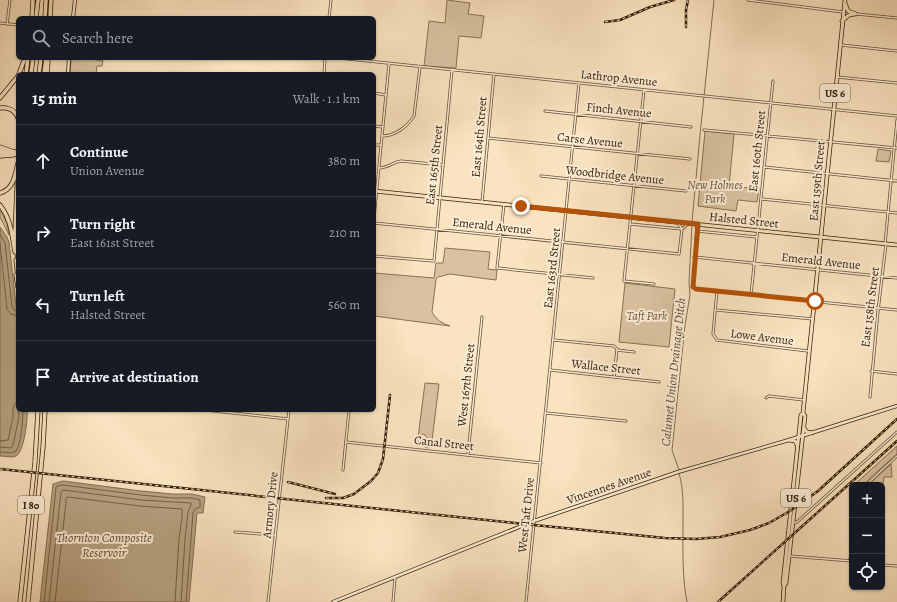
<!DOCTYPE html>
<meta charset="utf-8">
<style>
:root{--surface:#171b24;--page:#20242c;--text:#f1f3f6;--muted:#9ea1a6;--line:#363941}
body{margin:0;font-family:Alegreya,serif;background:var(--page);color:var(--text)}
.controls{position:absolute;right:12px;bottom:12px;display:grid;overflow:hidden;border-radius:6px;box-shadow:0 1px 3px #0004}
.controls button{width:36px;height:36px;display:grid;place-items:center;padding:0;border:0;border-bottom:1px solid var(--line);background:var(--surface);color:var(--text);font:20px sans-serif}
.stop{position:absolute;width:12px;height:12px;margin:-9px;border:3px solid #b45309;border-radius:50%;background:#fff}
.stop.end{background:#b45309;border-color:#fff;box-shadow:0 1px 4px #0008}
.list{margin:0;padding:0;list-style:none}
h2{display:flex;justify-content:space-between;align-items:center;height:52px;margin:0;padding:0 16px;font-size:17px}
h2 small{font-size:13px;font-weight:400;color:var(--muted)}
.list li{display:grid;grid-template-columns:26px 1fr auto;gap:12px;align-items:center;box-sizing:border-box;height:72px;padding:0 16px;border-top:1px solid var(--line)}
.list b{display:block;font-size:15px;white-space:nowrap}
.list p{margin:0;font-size:13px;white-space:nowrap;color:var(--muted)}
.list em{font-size:13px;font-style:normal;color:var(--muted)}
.icon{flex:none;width:22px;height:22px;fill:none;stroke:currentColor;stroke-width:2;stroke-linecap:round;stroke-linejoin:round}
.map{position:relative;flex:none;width:897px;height:602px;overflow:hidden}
.search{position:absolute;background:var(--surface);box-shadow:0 1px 3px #0004;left:16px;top:16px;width:360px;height:44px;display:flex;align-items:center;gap:10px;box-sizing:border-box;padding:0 14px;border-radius:6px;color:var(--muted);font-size:15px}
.panel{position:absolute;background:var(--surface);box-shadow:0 1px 3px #0004;left:16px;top:72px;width:360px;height:340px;border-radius:6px}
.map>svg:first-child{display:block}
.green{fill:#d9c2a1;stroke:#877154}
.water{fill:#b7a181;stroke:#836d50}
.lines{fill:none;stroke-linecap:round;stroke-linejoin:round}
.shore{stroke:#766044;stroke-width:1}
.stream{stroke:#836d50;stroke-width:1}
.street-casing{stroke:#665135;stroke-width:3}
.secondary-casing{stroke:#352007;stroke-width:4}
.primary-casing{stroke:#352007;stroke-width:4.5}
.highway-casing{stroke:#352007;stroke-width:5}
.street{stroke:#fcedd6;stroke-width:1.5}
.secondary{stroke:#fcedd6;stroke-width:2.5}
.primary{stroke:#fae3c0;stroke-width:3}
.highway{stroke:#fae3c0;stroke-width:3.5}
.rail-casing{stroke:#352007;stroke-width:2.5}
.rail{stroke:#fcedd6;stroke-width:1;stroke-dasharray:3;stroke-linecap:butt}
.route{stroke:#b45309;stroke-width:5}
.labels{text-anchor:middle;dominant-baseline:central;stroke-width:4;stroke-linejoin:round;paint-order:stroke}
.shield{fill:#fcedd6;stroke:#715e45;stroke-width:1}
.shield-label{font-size:11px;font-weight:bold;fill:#352007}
.street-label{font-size:12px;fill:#352007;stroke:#fcedd6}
.park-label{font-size:12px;font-style:italic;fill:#665135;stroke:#fcedd6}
.water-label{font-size:13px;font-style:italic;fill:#624d32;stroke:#fcedd6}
</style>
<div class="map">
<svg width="897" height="602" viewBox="0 0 897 602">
<rect width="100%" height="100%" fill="#fae3c0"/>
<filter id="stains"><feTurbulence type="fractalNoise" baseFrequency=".005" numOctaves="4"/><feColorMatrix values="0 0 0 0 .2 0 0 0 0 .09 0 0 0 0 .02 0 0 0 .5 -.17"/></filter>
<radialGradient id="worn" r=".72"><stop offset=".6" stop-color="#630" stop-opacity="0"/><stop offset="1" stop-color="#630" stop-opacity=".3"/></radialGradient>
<path class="green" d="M447 0 470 3 468 14 484 16 481 38 459 36 456 68 424 66 429 21 445 23Z
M71 58H96V60L103 61 102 66H97L96 74H70Z
M705 131 734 134 729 186 759 189 757 202 738 200 736 211 698 206Z
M878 149 891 151 889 162 876 161Z
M0 208 7 224 9 235 0 217Z
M445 248 490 252 488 269 497 270 496 280 450 274 438 277 436 279 432 312C436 320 442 323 450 326L374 316V273L434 278 436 263H443Z
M625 283 675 289 669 347 619 342Z
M425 383 439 384 432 441 428 448 425 447 422 444 427 438 425 435 423 434 421 436 419 445 417 446Z
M897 446V454L870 478 864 485H854Z
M891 464 892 477H884L882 490V485H868Z"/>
<path class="water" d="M0 227 7 237 9 242 18 323V410H27C28 419 24 452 16 456 12 458 5 456 0 456Z
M63 481 141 491 173 494H192L205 497 203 513H197L189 602H40L53 484Z"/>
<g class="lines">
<path class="shore" d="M0 234 5 243 12 307 14 310 18 311
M0 243 7 309 11 314 18 316
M0 441 8 440 13 417V407L18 399
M0 447 11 448 13 445 19 417 18 410
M0 452C4 452 12 454 16 451 21 445 23 418 23 410
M44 602 56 488 57 486 63 485 141 495 172 498H191L200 500V507L195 509 193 513 186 602
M49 602 61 492 63 490 141 500 191 503V505L188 512 185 539 181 602
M55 602 66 502V498L68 497 140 506 182 509V518L179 538 175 602"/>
<path class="stream" d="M692 222 700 135 714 0
M679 470 672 450 685 325 690 295 689 282 692 225
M679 473C684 490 683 508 683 525 683 550 682 577 687 602"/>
<g class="street-casing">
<path id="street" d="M748 0 843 12
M857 14 897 18
M329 18 331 0
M0 23 18 25
M7 24 10 0
M841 45 897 51
M339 58 897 116
M324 74 325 58
M837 77 897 83
M644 90 624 281 654 284
M374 93 386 95
M545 111 691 127
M374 126 383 127
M704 130 897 148
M382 136C395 136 407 127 414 116L420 67
M488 138 690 159
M374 145H381
M764 167 897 181
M379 168C388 168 393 162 401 161L443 165
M541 176 686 191
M762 199 897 213
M482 202 494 74
M504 204 497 268 593 278
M374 218 389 64
M374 223 679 254 682 229 688 224
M678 223 682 229
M630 224 682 229
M697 225 693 287 696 289 897 310
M697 231 757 237
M885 244 897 120
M374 256 434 261 452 70
M694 257 897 278
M717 291 713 334 717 340 808 351
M751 295 773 81
M716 310 813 319
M554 340 614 346 617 349 614 377
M617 350 634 352
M550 370 659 382
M871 371 897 374
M870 397 878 311 886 244
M766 398 769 396 804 400
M205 410 288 419
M546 413 626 421
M346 442 541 463
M468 454 482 317
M343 470 349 410
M866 485 897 456
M793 523 797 522 897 432
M235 532 275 535
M790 556 852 561
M850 561 852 541
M882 565 897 566
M268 602 289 410
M393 602 395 578
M526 602 579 83"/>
</g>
<g class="secondary-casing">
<path id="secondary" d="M73 18 75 0
M68 74 69 58
M333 602 534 521 678 472 789 440 897 406"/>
</g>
<g class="primary-casing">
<path id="primary" d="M845 3 848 11 856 14
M842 21 849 15 855 14
M0 150 18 152
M0 153 18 155
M374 191 897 245
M804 428 807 432 812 433
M789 440 795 441 797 445
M784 586 786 583 805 416 803 413 845 0
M783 602 784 586 783 583 801 415 803 413"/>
</g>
<g class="highway-casing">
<path id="highway" d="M32 18 33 0
M36 18 38 0
M45 18 46 0
M50 18 51 0
M19 74 25 58
M26 74 28 58
M31 74 33 58
M39 74 41 58
M44 74 46 58
M47 74 48 61
M0 98 18 76
M0 108C8 107 15 110 18 118
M0 147 14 152
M0 156 13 155
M18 168 15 231 18 263
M0 193C14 189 15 175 18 163
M0 205C11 219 12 235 15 252
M16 260 18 277
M16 275 18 287
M20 602 35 462 38 410
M28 602 43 447 45 410"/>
</g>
<use href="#street" class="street"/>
<use href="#secondary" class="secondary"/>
<use href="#primary" class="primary"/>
<use href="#highway" class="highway"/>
<g class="rail-casing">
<path id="rail" d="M605 22 620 20 650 7 674 0
M686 27V10L688 0
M0 469 534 525 665 538 696 539 720 537 750 530 769 523 790 511 818 491 897 419
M288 482 335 494
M326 498H343L354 494 371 481 378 473 383 459 390 395
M718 602 897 441"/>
</g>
<use href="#rail" class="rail"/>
</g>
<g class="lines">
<path class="route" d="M521 206 698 224 693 287 696 289 815 301"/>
</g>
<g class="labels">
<g class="shield">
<rect x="820" y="84" width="30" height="18" rx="3"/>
<rect x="781" y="489" width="30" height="18" rx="3"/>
<rect x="18" y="496" width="26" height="18" rx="3"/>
</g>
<g class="shield-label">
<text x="835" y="93">US 6</text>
<text x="796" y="498">US 6</text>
<text x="31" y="505">I 80</text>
</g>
<g class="street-label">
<text transform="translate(619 78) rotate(6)">Lathrop Avenue</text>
<text transform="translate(619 110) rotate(6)">Finch Avenue</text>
<text transform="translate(479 137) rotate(-85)">East 164th Street</text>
<text transform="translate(590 140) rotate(6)">Carse Avenue</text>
<text transform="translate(757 151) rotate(-84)">East 160th Street</text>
<text transform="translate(434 165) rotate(-84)">East 165th Street</text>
<text transform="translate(615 175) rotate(6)">Woodbridge Avenue</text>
<text transform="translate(817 181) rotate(-85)">East 159th Street</text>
<text transform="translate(744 220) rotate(6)">Halsted Street</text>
<text transform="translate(492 226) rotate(6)">Emerald Avenue</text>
<text transform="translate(821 261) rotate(6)">Emerald Avenue</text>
<text transform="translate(552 268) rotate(-84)">East 163rd Street</text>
<text transform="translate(870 307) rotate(-83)">East 158th Street</text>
<text transform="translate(762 337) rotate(7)">Lowe Avenue</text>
<text transform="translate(606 367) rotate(6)">Wallace Street</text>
<text transform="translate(466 385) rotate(-84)">West 167th Street</text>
<text transform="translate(444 443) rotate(6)">Canal Street</text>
<text transform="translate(609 486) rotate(-19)">Vincennes Avenue</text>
<text transform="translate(270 505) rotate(-84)">Armory Drive</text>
<text transform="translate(526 515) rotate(-84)">West Taft Drive</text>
</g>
<g class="park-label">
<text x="715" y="185">New Holmes<tspan x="715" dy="14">Park</tspan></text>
<text x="647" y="316">Taft Park</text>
</g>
<g class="water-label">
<text transform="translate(673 372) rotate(-84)">Calumet Union Drainage Ditch</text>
<text x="104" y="537">Thornton Composite<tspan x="104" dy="15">Reservoir</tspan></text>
</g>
</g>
<rect width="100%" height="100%" filter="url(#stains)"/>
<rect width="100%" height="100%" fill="url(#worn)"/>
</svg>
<div class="controls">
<button>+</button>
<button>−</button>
<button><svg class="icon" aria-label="locate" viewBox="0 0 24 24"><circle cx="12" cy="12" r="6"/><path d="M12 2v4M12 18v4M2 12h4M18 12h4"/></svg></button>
</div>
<div class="stop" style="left:815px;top:301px"></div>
<div class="stop end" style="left:521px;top:206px"></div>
<div class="search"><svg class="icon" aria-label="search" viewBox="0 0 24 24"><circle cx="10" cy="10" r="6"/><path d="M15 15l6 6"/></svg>Search here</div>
<section class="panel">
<h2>15 min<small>Walk · 1.1 km</small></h2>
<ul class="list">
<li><svg class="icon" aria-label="ahead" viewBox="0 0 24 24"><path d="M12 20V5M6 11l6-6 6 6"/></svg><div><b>Continue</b><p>Union Avenue</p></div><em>380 m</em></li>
<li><svg class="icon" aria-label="right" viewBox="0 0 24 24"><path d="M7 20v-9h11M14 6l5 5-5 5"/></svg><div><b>Turn right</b><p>East 161st Street</p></div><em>210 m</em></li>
<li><svg class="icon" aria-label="left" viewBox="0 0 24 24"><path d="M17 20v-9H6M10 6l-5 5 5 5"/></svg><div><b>Turn left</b><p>Halsted Street</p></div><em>560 m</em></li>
<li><svg class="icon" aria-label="arrive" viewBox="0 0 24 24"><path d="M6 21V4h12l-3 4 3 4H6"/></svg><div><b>Arrive at destination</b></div></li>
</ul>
</section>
</div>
